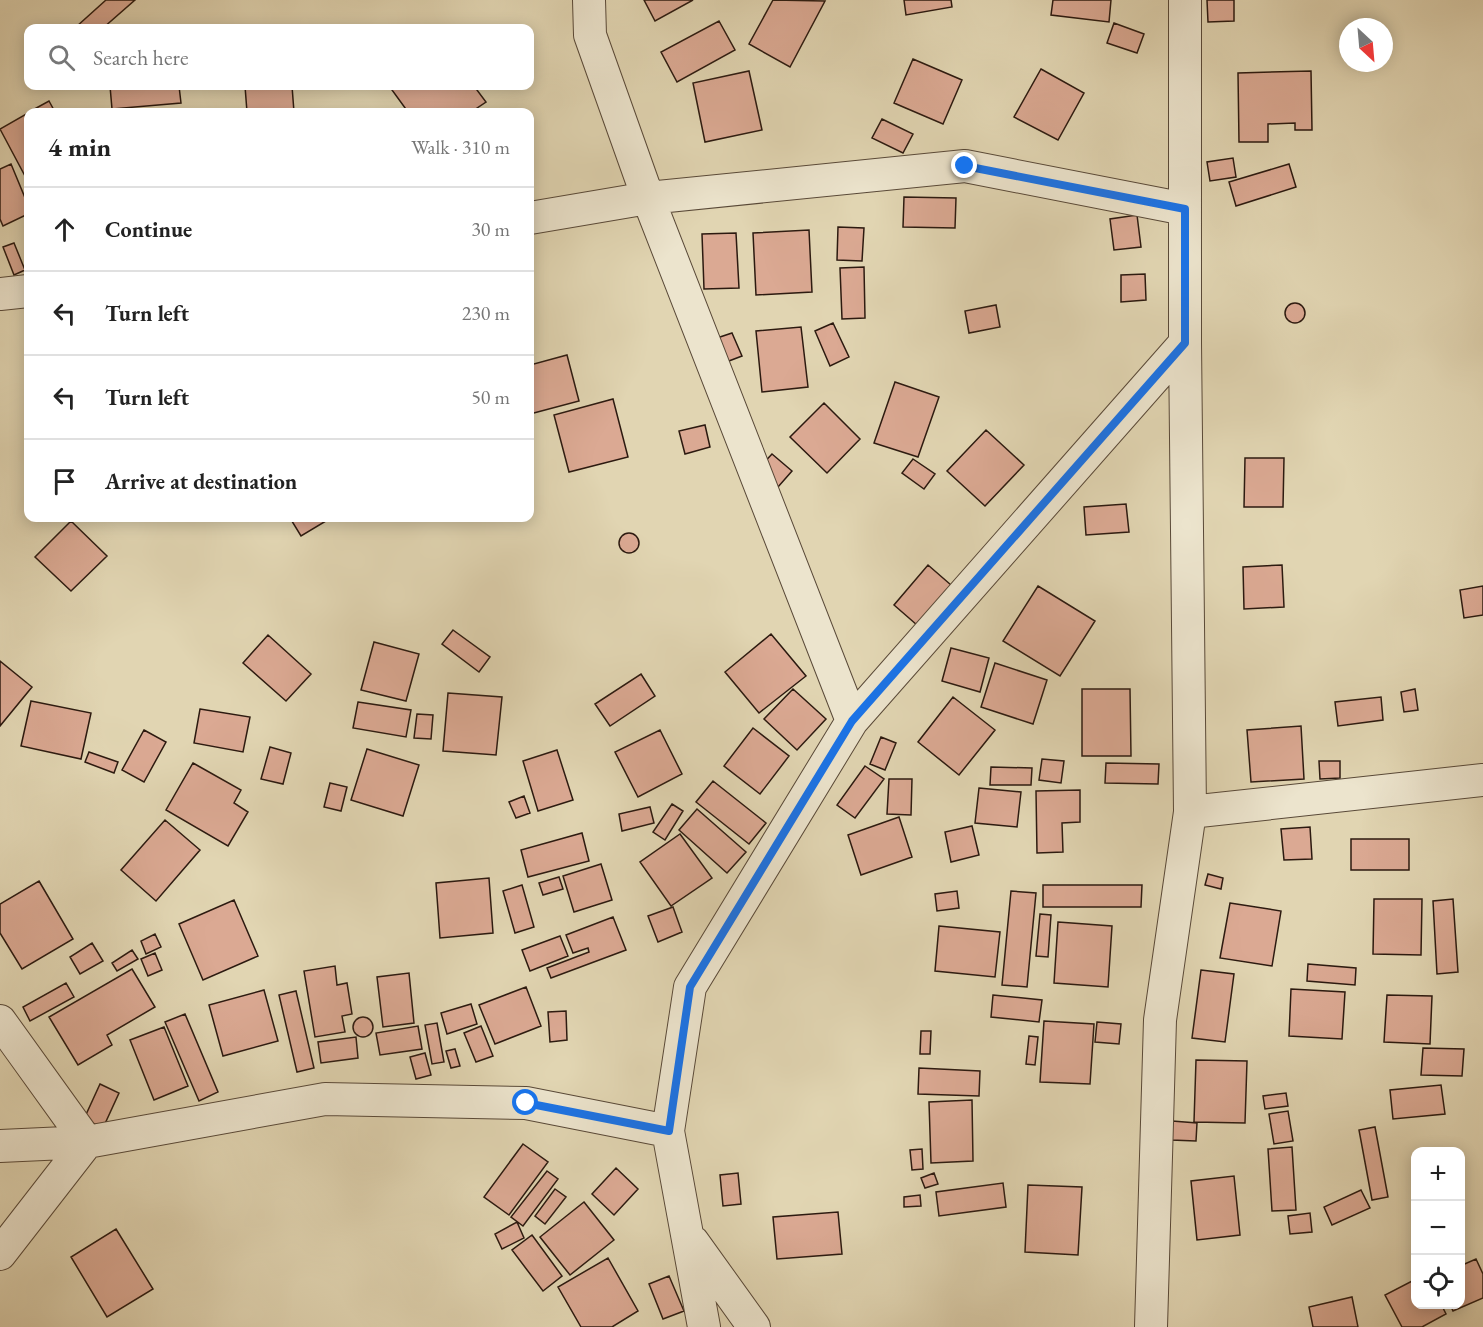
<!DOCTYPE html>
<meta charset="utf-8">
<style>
:root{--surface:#fff;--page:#f2f2f2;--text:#222;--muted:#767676;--line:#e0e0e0}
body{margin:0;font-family:"EB Garamond",serif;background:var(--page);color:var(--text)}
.controls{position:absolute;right:18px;bottom:18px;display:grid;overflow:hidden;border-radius:12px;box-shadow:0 3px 15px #0003}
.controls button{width:54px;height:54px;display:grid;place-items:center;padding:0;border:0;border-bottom:2px solid var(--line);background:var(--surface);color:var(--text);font:30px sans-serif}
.compass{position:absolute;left:1339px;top:18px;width:54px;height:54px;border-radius:50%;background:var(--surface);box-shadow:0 3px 15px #0003;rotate:154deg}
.stop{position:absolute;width:18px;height:18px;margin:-14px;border:4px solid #1a73e8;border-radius:50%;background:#fff}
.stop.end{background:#1a73e8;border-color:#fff;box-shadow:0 2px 6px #0008}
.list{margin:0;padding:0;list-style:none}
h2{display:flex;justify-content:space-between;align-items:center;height:78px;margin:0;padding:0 24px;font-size:26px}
h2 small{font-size:20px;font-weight:400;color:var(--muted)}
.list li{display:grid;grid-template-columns:39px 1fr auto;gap:18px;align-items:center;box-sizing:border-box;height:84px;padding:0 24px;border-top:2px solid var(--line)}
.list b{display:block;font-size:22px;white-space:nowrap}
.list em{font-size:20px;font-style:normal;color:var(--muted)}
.icon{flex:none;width:33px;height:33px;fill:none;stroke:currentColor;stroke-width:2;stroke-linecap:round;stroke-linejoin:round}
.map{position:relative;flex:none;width:1483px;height:1327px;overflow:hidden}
.search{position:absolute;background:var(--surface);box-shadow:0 3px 15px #0003;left:24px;top:24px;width:510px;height:66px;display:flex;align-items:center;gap:15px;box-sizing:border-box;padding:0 21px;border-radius:12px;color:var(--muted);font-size:22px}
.panel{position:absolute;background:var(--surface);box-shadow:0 3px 15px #0003;left:24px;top:108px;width:510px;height:414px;border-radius:12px}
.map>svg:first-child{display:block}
.building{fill:#dba993;stroke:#2c1a10;stroke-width:1.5}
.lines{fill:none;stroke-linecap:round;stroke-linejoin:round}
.minor-casing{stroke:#594938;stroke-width:34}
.minor{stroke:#ece4cd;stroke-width:32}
.route{stroke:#1a73e8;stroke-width:8}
</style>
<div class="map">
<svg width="1483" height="1327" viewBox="0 0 1483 1327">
<rect width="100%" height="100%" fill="#e1d5b2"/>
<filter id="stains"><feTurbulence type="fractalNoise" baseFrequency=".00333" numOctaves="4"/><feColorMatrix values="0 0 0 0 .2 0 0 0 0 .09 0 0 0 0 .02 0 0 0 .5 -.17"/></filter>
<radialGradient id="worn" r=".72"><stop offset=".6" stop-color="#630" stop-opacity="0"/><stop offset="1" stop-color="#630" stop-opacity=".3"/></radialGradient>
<path class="building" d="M106 0H135L103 28H77L76 27Z
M644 0H693L655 21Z
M773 0 825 1 790 67 749 44Z
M904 0H951L952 7 906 15Z
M1053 0H1111L1109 22 1051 15Z
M1207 0H1234V21L1208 22Z
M719 21 735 50 677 82 661 52Z
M1114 23 1144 34 1137 53 1107 43Z
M913 59 962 80 943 124 894 103Z
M1041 69 1084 93 1058 140 1014 117Z
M749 71 762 130 705 142 693 83Z
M1311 71 1312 130H1295V123L1268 124V142H1239L1238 73Z
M110 86H179L181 103 112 109Z
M245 86H292L294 112H247Z
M398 86H474L486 102 471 112H408L392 90Z
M49 101 55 112H29Z
M28 113V174L25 176 0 129Z
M882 119 913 134 903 153 872 138Z
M1233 158 1236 177 1210 181 1207 162Z
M11 164 28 205V214L3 226 0 219V169Z
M1289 164 1296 187 1236 206 1229 182Z
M904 197 956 198 955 228 903 227Z
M1137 215 1141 247 1114 250 1110 219Z
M838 227 864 228 862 261 837 260Z
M809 230 812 292 756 295 753 233Z
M736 233 739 288 704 289 702 234Z
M14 243 25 270 14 275 3 247Z
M864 267 865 318 842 319 840 268Z
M1145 274 1146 300 1121 302V275Z
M1285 313a10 10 0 1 1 20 0a10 10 0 1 1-20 0Z
M996 305 1000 327 969 333 965 311Z
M833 323 849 357 830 366 815 331Z
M801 327 808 387 762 392 756 331Z
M732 333 742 356 721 364 711 340Z
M567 355 579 401 530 414V365Z
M895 382 939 397 918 457 874 443Z
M613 399 628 457 569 472 554 415Z
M824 403 860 439 827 473 790 437Z
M705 425 710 447 685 454 679 431Z
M986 430 1024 465 985 506 947 471Z
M772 454 792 471 778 487 758 469Z
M1245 458H1284L1283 507H1244Z
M913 459 935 474 924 489 902 473Z
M1126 504 1129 532 1086 535 1084 507Z
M290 518H331L301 536Z
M71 521 107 556 71 591 35 557Z
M619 543a10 10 0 1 1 20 0a10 10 0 1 1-20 0Z
M928 565 951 585 917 625 894 605Z
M1282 565 1284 607 1244 609 1243 567Z
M1038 586 1095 621 1060 676 1003 641Z
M1483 586V615L1464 618 1460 590Z
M453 630 490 657 479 672 442 644Z
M771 634 806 676 759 713 725 672Z
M268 635 311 674 286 701 243 663Z
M374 642 419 654 406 701 361 690Z
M951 648 989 658 980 692 942 681Z
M0 661 32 687 0 726Z
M995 663 1047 680 1033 724 981 707Z
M641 674 655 696 610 726 595 704Z
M793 689 826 719 797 750 764 719Z
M1082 689H1130L1131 756H1082Z
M1415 689 1418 710 1404 712 1401 692Z
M448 693 502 697 496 755 443 751Z
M953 697 995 730 959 775 918 742Z
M1381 697 1383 720 1338 726 1335 702Z
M31 701 91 713 81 759 21 746Z
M358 702 411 710 406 737 353 728Z
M200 709 250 717 243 752 194 743Z
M417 714 433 715 431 739 414 738Z
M1301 726 1304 779 1251 782 1247 730Z
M753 728 789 756 760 794 724 766Z
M144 730 166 742 144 782 122 770Z
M660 730 682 774 638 797 615 752Z
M881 737 896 743 885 770 870 764Z
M270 747 291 753 283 784 261 779Z
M367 749 419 765 403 816 351 800Z
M557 750 573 800 538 811 523 761Z
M89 752 118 762 114 773 85 762Z
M1042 759 1064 761 1061 783 1039 780Z
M1319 761H1340V778L1320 779Z
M193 763 241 790 234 803 248 812 228 846 166 810Z
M1106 763 1159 764 1158 784 1105 783Z
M865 766 884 779 855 818 837 805Z
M991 767 1032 768 1031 785H990Z
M889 779H912L911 815 887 814Z
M713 781 766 823 749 844 696 802Z
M330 783 347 787 341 811 324 807Z
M979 788 1021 792 1017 827 975 823Z
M1080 790V822L1062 823 1063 852 1037 853 1036 791Z
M524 796 530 813 516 818 509 802Z
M672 804 683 811 665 840 653 832Z
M650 807 654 823 622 831 619 814Z
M697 809 746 852 727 873 679 830Z
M899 817 912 857 861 875 848 835Z
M165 820 200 850 156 901 121 870Z
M972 826 979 855 951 862 945 832Z
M1310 827 1312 859 1284 860 1281 829Z
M582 833 589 861 528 877 521 850Z
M680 834 712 878 671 906 640 862Z
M1351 839H1409V870H1351Z
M601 864 612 900 574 912 563 876Z
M1208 874 1223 878 1221 889 1205 885Z
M559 877 563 889 543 895 539 883Z
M489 878 493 933 440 938 436 883Z
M39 881 73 939 22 969 0 933V904Z
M522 885 534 927 515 933 503 891Z
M1043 885H1142L1141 907H1043Z
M957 891 959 908 937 911 935 894Z
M1011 891 1036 893 1027 987 1002 985Z
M1374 899H1422L1421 955 1373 954Z
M1453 899 1458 972 1437 974 1433 901Z
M234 900 258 956 203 980 179 924Z
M1230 903 1281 911 1272 966 1220 958Z
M673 907 682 932 658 942 648 916Z
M1040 914 1051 915 1048 957 1036 956Z
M613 917 626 950 551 978 547 968 589 952 588 948 573 953 566 935Z
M1058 922 1112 926 1108 987 1054 983Z
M939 926 1000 932 995 977 935 971Z
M155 934 161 947 146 954 141 941Z
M560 936 568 956 530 971 522 950Z
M92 943 103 961 80 974 70 957Z
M132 950 138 959 117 971 112 963Z
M155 953 162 970 148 976 141 959Z
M1308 964 1356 968 1355 985 1307 981Z
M335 966 337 985 347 983 352 1014 342 1016 345 1032 315 1037 304 971Z
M132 969 155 1007 107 1035 112 1045 78 1065 49 1017Z
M1201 970 1234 974 1225 1042 1192 1038Z
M409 973 414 1023 383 1027 377 977Z
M66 983 74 997 30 1021 23 1007Z
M526 987 541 1026 495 1044 479 1005Z
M1291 989 1345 992 1342 1039 1289 1036Z
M264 990 278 1041 223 1056 209 1005Z
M296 991 314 1068 297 1072 279 995Z
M993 995 1042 1000 1039 1022 991 1017Z
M1387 995 1432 996 1430 1044 1384 1042Z
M471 1004 477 1024 447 1034 441 1013Z
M566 1011 567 1040 550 1042 548 1012Z
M185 1014 218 1092 199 1101 165 1022Z
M353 1027a10 10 0 1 1 20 0a10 10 0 1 1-20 0Z
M1044 1021 1094 1024 1090 1084 1040 1082Z
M1097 1022 1121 1024 1119 1044 1095 1042Z
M437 1023 444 1062 432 1064 425 1025Z
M418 1026 422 1049 380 1055 376 1033Z
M481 1026 493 1056 476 1062 464 1033Z
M164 1027 188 1086 154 1100 130 1040Z
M921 1031H931L930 1054H920Z
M1029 1036 1038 1037 1035 1065 1026 1064Z
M356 1037 358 1058 321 1063 318 1042Z
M1423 1048 1464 1049 1462 1076 1421 1075Z
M455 1049 460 1066 451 1068 446 1051Z
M425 1053 431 1075 416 1079 410 1057Z
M1196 1060 1247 1061 1245 1123 1194 1122Z
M919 1068 980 1071 979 1096 918 1094Z
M100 1084 119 1093 103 1128 84 1119Z
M1441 1085 1445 1114 1393 1119 1390 1090Z
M1286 1093 1288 1106 1265 1109 1263 1096Z
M972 1100 973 1161 931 1163 929 1102Z
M1288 1111 1293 1141 1274 1144 1269 1114Z
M1172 1121 1197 1123 1196 1141 1171 1140Z
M1375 1127 1388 1197 1372 1200 1359 1130Z
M523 1144 548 1162 509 1215 484 1197Z
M1292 1147 1296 1210 1272 1211 1268 1149Z
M922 1149 923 1169 912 1170 910 1150Z
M616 1168 638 1189 614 1215 592 1194Z
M547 1171 558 1179 523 1226 511 1217Z
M738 1173 741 1204 723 1206 720 1175Z
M934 1173 938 1184 925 1188 921 1178Z
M1234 1176 1240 1235 1197 1240 1191 1181Z
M1003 1183 1006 1207 939 1216 936 1192Z
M1028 1185 1082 1187 1078 1255 1025 1252Z
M555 1189 566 1197 545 1224 535 1216Z
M1361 1190 1370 1208 1332 1225 1324 1207Z
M920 1195 921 1206 904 1207V1197Z
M584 1202 614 1240 570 1275 540 1237Z
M838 1212 842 1254 777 1259 773 1217Z
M1310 1213 1312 1232 1290 1234 1288 1216Z
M517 1222 524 1238 502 1249 495 1234Z
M116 1229 153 1289 107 1317 71 1257Z
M532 1235 562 1276 543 1291 512 1250Z
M608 1258 638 1311 612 1327H581L558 1287Z
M1476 1259 1483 1274V1298L1453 1311 1450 1304H1460V1266Z
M669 1276 684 1311 663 1319 649 1284Z
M1416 1279V1304H1441L1446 1314 1422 1327H1402L1385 1295Z
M1352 1297 1358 1327H1313L1309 1307Z"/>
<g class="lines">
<g class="minor-casing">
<path id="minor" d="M589 0 590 35 648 198 852 721
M530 218 648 198 965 166 1185 209
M0 294 28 291
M1190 812 1483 780
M0 1021 87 1142 0 1254
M0 1146 87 1142 325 1099 526 1103 668 1131
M693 1242 754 1327
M704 1327 668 1131 690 987 852 721 1185 343
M1151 1327 1160 1020 1190 812 1185 343V0"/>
</g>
<use href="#minor" class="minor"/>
</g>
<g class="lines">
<path class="route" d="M526 1103 669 1131 690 987 852 721 1185 343V209L965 166"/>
</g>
<rect width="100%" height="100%" filter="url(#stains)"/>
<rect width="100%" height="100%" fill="url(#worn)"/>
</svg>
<div class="controls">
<button>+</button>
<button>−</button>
<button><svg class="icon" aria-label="locate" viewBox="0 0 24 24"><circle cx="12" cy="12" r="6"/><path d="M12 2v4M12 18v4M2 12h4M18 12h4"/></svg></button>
</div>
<svg class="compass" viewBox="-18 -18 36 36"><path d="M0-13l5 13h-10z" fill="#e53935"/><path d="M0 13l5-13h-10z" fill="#767676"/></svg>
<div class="stop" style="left:526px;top:1103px"></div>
<div class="stop end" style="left:965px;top:166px"></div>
<div class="search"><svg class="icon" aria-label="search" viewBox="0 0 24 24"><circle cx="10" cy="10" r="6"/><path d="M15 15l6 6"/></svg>Search here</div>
<section class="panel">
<h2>4 min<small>Walk · 310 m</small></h2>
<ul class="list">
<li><svg class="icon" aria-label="ahead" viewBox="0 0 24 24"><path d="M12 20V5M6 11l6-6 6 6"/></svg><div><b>Continue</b></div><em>30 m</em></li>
<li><svg class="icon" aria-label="left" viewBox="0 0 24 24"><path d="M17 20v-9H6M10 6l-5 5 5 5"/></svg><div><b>Turn left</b></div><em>230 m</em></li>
<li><svg class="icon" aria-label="left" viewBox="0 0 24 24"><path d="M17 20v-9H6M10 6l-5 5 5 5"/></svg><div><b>Turn left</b></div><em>50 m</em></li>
<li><svg class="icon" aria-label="arrive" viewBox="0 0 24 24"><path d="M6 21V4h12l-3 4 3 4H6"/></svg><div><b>Arrive at destination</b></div></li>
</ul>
</section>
</div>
